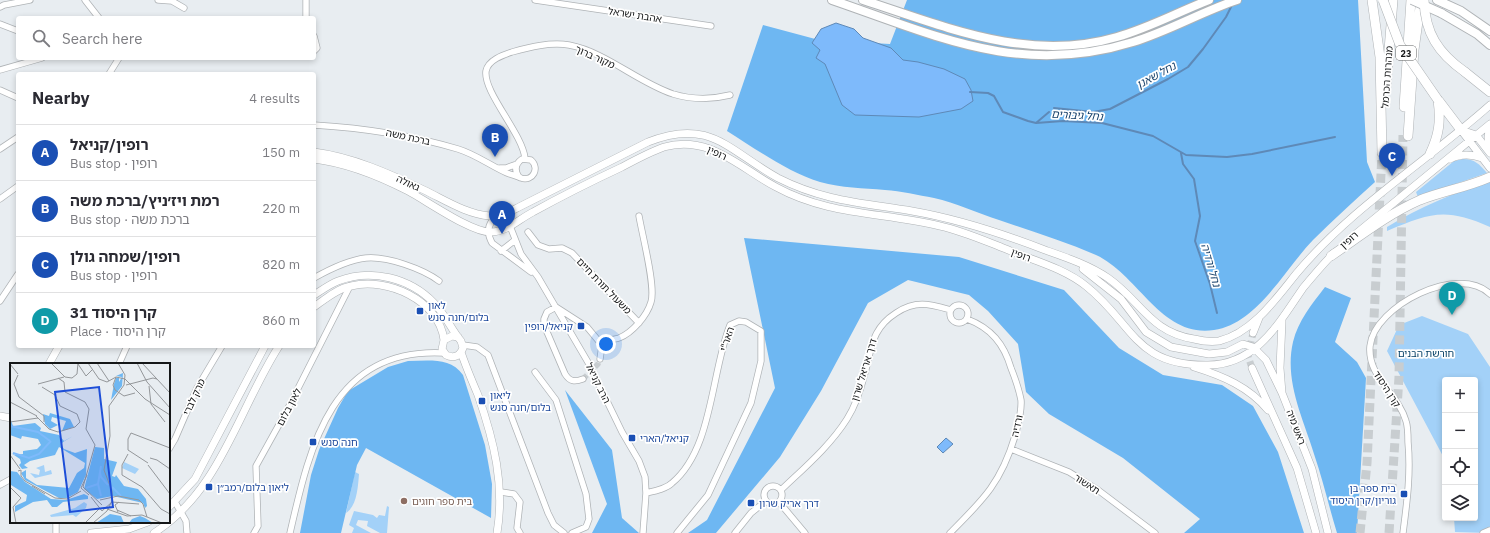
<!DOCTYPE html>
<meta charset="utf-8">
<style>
:root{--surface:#fff;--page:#f2f2f3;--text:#2b2b33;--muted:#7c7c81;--line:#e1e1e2;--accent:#803db2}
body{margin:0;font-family:"IBM Plex Sans","Noto Sans Hebrew",sans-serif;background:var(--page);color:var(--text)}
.controls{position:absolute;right:12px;bottom:12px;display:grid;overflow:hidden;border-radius:4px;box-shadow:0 2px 6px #0003}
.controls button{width:36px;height:36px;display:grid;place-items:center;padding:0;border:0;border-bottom:1px solid var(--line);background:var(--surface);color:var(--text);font:20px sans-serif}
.you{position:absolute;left:606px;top:344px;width:14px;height:14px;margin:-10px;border:3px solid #fff;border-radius:50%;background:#1a73e8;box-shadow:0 0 0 6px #1a73e833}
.badge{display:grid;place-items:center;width:26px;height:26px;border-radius:50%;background:var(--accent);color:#fff;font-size:13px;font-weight:700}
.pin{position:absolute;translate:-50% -33px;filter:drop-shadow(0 1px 2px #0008)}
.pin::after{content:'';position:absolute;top:21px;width:14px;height:12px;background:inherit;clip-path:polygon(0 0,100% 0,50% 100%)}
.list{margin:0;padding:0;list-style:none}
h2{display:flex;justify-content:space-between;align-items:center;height:52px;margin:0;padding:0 16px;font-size:17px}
h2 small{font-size:13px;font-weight:400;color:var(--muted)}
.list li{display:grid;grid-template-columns:26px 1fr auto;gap:12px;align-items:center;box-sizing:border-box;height:56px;padding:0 16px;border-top:1px solid var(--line)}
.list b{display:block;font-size:15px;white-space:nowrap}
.list p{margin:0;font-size:13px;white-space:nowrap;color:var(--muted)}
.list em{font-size:13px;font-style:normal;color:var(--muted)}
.icon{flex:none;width:22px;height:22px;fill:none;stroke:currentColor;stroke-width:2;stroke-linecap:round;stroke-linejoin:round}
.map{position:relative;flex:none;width:1490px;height:533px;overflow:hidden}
.search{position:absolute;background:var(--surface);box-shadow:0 2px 6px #0003;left:16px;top:16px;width:300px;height:44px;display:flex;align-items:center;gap:10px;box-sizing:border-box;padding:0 14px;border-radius:4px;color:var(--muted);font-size:15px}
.panel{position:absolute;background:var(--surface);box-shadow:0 2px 6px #0003;left:16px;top:72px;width:300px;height:276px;border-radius:4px}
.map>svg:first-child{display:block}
.green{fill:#a3d1f8}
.forest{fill:#6eb7f2}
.water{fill:#7ebafb;stroke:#5e89b7}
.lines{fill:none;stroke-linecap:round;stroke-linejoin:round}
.stream{stroke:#5e89b7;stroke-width:2}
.minor-tunnel{stroke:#c8cdd0;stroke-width:5.5;stroke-dasharray:5.5 3;stroke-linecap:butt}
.tertiary-tunnel{stroke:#c8cdd0;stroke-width:7;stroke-dasharray:7 3.5;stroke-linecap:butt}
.trunk-tunnel{stroke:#c8cdd0;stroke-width:9;stroke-dasharray:9 4.5;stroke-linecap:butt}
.minor-casing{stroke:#afb3b6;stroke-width:7}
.tertiary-casing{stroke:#afb3b6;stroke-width:8}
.secondary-casing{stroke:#afb3b6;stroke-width:10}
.trunk-casing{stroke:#afb3b6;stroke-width:10}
.minor{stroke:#fff;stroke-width:5.5}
.tertiary{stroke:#fff;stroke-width:7}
.secondary{stroke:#fff;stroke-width:8}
.trunk{stroke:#fff;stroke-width:9}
.secondary-bridge-casing{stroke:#afb3b6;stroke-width:10;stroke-linecap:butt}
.trunk-bridge-casing{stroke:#afb3b6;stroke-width:10;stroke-linecap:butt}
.secondary-bridge{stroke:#fff;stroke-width:8}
.trunk-bridge{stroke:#fff;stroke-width:9}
.transit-dot{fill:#1a4fb4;stroke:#fff;stroke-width:1.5}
.education-dot{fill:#8d6e63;stroke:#fff;stroke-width:1.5}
.labels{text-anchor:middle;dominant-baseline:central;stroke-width:3.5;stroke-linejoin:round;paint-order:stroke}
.shield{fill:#fff;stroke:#5b5d5d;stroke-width:1}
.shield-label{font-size:9px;font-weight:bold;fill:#151718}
.street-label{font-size:10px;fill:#151718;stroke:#fff}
.transit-label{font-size:10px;fill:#164399;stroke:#fff;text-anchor:start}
.park-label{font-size:10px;fill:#043f65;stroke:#fff}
.education-label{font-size:10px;fill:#785e54;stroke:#fff;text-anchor:start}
.water-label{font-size:11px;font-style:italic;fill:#17416b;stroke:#fff}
.inset-river{fill:none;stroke:#7ebafb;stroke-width:2}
.inset-road{fill:none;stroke:#94979a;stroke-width:1}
.view{fill:#1d4ed8;fill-opacity:0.15;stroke:#1d4ed8;stroke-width:2}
.inset-edge{fill:none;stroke:#151718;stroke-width:2}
</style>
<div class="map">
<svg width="1490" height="533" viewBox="0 0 1490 533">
<rect width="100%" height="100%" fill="#e8edf1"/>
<path class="green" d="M1463 159C1475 159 1479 164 1487 173L1418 197 1416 192 1454 161Z
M1490 181V227C1445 207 1430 213 1387 231V227C1420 207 1454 193 1490 181Z
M1422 316 1468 334 1490 367V533L1455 532 1454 518H1475V380H1445V460L1387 351 1399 325Z
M355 472 359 474C358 487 357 506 346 513Z
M387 506 389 507 387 533H380L367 526 368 521 358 520 356 525 371 533H352L354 528 349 525 354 511 373 515 377 518 379 515 385 516Z"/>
<path class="forest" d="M907 0H1358L1367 162 1375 182C1354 201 1333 220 1313 240 1285 269 1257 324 1214 330 1161 338 1139 275 1096 255 1064 241 1031 231 999 220 977 213 956 203 934 198 918 195 901 191 885 190 863 188 842 188 820 182 787 172 756 149 727 131L763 25 819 40 890 44Z
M744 238 959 257 1064 290 1119 348 1163 375 1222 385 1253 406 1278 452 1304 533H1184L1200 519 1123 458 1049 414 1026 392 1018 344 988 311 969 295 908 280 868 303 821 391 780 457 716 533H688L707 520 775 388Z
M1325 287 1351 298 1335 342 1357 362 1366 378 1357 533H1337C1329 507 1323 480 1314 454 1303 418 1284 381 1293 342 1298 321 1312 304 1325 287Z
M408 361C429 361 450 357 463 375L485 445 492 484 491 518 366 448 357 465 341 533H300L311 475 319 450 338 408 348 391 388 367Z
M565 390 612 450 622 518 639 533H592L607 504Z"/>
<path class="water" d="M836 23 854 29 863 38 891 48 903 60 918 62 944 69 965 79 971 90 973 101 961 109 919 117 855 115 842 105 825 64 816 58 820 50 812 43 821 29Z
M946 438 953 444 943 453 937 447Z"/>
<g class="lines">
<path class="stream" d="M970 92 988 93 994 96 1003 112 1028 121 1036 123 1063 121 1102 123 1153 136 1186 155 1227 157 1252 154 1335 137
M1054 108 1093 112 1110 109 1168 79 1188 67 1203 49 1226 17 1232 5
M1036 123 1049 112
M1181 153 1183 164 1194 179 1200 216 1195 241 1210 284 1217 313"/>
<path class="minor-tunnel" d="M583 379 598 364 600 359"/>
<path class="tertiary-tunnel" d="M1252 368 1248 356 1253 333"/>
<path class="trunk-tunnel" d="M1360 533 1367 463 1382 153
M1389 533 1399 377 1403 135"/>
<g class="minor-casing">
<path id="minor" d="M85 0 99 18
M158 0 172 1 184 8
M306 0V18
M535 0 711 26
M0 7 4 5 30 0
M0 24 18 31
M314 36 317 48 314 51
M0 70 42 58
M109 74 119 58
M0 90 18 98
M314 125C363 128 411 135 458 149 475 154 491 166 507 173 512 175 517 176 521 178 533 182 540 168 531 160L522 159C515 164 514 170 519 177
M0 149 18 137
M525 158C522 133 483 92 486 71 488 60 503 55 512 52 530 47 550 42 569 45 606 52 637 82 673 94 693 100 710 100 730 95
M500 168H506L517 164
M0 199 18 186
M500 215 510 226 521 254 538 277 589 364 622 432 639 461 645 477 646 493 643 533
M497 216C488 223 486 232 492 243L531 272
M528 232 538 245 549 249 562 248 572 253 639 323
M501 251 515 240
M314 278C330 269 348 260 366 258 387 256 423 269 439 281
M0 301 18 274
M950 314a9 9 0 1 1 18 0a9 9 0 1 1-18 0Z
M600 341C606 340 613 340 619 338 632 333 647 316 651 302 656 287 642 234 639 216
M463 345 477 347 488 355 548 513 554 525 564 533
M119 364 127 346
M535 372 556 400 586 494 589 519 586 527 572 533
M583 379C575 382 570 382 565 374L544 325V319L547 312 556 307 587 327 602 345 600 359
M169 449 175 439 197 388 222 346
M1011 449 1069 472 1098 490 1155 533
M0 485 11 479
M764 495a9 9 0 1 1 18 0a9 9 0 1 1-18 0Z
M781 490C804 468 830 446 847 419 856 405 861 389 865 373 872 348 871 329 896 313 916 300 929 304 951 310
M501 492 514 494 520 502 517 528 520 533
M646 493C655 491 666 489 672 483 713 449 711 372 730 325L739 321 746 322 761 331V361L751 403 708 495 677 533
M175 502 186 521 187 533
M779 502 805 533
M56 533V522
M254 533 258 526 256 466 286 412 350 286
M290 533C310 445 332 347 444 353
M735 533 751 513 766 501
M950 533C983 500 1001 483 1015 436 1018 425 1022 412 1021 400 1019 390 1015 378 1011 368 1004 344 991 328 967 319
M1403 533C1407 502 1411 473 1408 442 1408 435 1408 427 1406 421 1398 393 1367 377 1370 346 1374 306 1459 263 1490 294
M1483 533 1490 530"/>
</g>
<g class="tertiary-casing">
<path id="tertiary" d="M1490 125 1488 137 1490 152
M1461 130 1490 168
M1461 130 1476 135 1490 153
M314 152C353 157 390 174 424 190 445 200 466 214 490 216 500 217 509 212 519 207L648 142C710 117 729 151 778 178 823 201 864 203 912 211 958 219 1001 233 1045 250 1065 257 1089 265 1108 278 1141 301 1150 332 1194 339 1202 341 1211 342 1219 341 1252 333 1276 299 1296 274 1351 208 1426 162 1490 105
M314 159C346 163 379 176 408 191 427 201 472 233 491 232 507 232 519 219 533 212 562 196 592 181 622 167 635 160 650 152 664 147 709 134 740 168 776 187 829 216 884 212 940 226 963 231 985 241 1006 249 1032 260 1064 268 1086 286 1134 324 1134 366 1208 365 1256 365 1279 323 1303 288 1313 276 1323 264 1334 253
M1450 159C1460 154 1471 154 1482 158
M1352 237 1490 124
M1083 269 1121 299 1146 332 1171 347 1209 354 1227 352 1243 344 1253 347 1266 360 1282 393
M314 295C322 290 330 284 338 281 371 268 410 278 434 303 445 314 451 329 461 341L463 348C460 356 454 359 446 355L442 349 444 340 452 336 458 337
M314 307C324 300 338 288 351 286 387 277 439 300 444 340
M1282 321 1280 368 1282 393 1312 469 1328 533
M1253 333 1259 318
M461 352C466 367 472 381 478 395 494 441 505 485 497 533
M49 364 59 346
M1194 367C1223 376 1249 387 1268 410
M1252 368 1297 468 1316 533
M0 416 11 418
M169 507 195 479 265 346
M91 533 129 529 148 522
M154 533C221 490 238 410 279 346"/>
</g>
<g class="secondary-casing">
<path id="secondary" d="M832 0C937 36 1020 77 1133 42 1169 31 1201 12 1237 0
M863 0C946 27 1029 63 1117 37 1149 28 1178 12 1209 0
M1437 0 1461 11 1490 31
M1441 13 1477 34 1490 45"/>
</g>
<g class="trunk-casing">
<path id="trunk" d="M1372 0 1380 57 1382 153
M1465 72 1490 92
M1386 88 1393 0
M1439 101 1461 130
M1404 107 1411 0
M1408 136 1414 50 1421 0
M1430 154C1439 135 1441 121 1438 100
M1331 256C1360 236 1388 214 1420 200 1443 191 1468 187 1490 177"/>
</g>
<use href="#minor" class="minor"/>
<use href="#tertiary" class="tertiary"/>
<use href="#secondary" class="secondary"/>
<use href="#trunk" class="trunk"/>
<g class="secondary-bridge-casing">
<path id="secondary-bridge" d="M1412 0 1441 13"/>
</g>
<g class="trunk-bridge-casing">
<path id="trunk-bridge" d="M1383 0 1400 45 1438 100
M1424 0C1425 33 1438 53 1465 72"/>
</g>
<use href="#secondary-bridge" class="secondary-bridge"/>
<use href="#trunk-bridge" class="trunk-bridge"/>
</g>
<g class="transit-dot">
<rect x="416" y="307" width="8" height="8" rx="2"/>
<rect x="577" y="322" width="8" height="8" rx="2"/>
<rect x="478" y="397" width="8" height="8" rx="2"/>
<rect x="628" y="434" width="8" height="8" rx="2"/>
<rect x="309" y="438" width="8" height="8" rx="2"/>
<rect x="205" y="483" width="8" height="8" rx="2"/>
<rect x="1400" y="490" width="8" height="8" rx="2"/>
<rect x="747" y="499" width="8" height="8" rx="2"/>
</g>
<circle class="education-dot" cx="404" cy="501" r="4"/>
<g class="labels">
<rect class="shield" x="1396" y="46" width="20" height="14" rx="3"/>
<g class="shield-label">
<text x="1406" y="53">23</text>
</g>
<g class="street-label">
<text transform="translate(635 15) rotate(9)">אהבת ישראל</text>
<text transform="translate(595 57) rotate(24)">מקור ברוך</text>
<text transform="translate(1387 77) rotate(-86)">מנהרות הכרמל</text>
<text transform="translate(408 137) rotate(12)">ברכת משה</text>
<text transform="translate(717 153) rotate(25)">רופין</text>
<text transform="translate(408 183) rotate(25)">גאולה</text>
<text transform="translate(1349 240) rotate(-42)">רופין</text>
<text transform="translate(1021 255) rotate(21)">רופין</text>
<text transform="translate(604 286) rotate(46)">משעול תורת חיים</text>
<text transform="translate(727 339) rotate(-71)">האר"י</text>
<text transform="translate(864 370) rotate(-73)">דרך אריאל שרון</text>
<text transform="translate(598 383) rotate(64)">הרב קניאל</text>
<text transform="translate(1387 389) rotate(57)">קרן היסוד</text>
<text transform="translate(194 397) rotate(-65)">מרק לברי</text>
<text transform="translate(289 407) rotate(-62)">לאון בלום</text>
<text transform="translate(1017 426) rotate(-78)">ורדיה</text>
<text transform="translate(1296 427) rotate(69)">ראש מיה</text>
<text transform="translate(1087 484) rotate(33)">תאשור</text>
</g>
<g class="transit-label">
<text x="428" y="305">לאון<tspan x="428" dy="12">בלום/חנה סנש</tspan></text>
<text x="573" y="326" text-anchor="end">קניאל/רופין</text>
<text x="490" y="395">ליאון<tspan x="490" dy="12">בלום/חנה סנש</tspan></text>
<text x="640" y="438">קניאל/הארי</text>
<text x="321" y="442">חנה סנש</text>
<text x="217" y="487">ליאון בלום/רמב״ן</text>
<text x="1396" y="488" text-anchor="end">בית ספר בן<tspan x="1396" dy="12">גוריון/קרן היסוד</tspan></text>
<text x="759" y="503">דרך אריק שרון</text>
</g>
<g class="park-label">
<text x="1426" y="353">חורשת הבנים</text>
</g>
<g class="education-label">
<text x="412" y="501">בית ספר חוגים</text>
</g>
<g class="water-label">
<text transform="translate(1156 75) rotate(-29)">נחל שאנן</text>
<text transform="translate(1077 115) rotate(3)">נחל גיבורים</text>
<text transform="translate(1211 265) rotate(74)">נחל ורדיה</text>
</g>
</g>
<g transform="translate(10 363)">
<rect width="160" height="160" fill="#e8edf1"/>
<path d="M114 99 129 106 125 111 112 105ZM34 102 35 109 41 107 42 111 25 115 20 110 29 112 30 107 26 105ZM74 139 77 141 76 145 66 154 63 152 41 154 40 152 65 145Z" fill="#a3d1f8"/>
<path d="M113 10 112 23 101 37 104 21 106 15H109V19L112 14 106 13ZM40 50 60 56 64 64 52 68 56 58 42 54 41 58 48 62 40 66 35 61 33 51 39 53ZM0 54 3 63 25 60 31 65 30 68 49 72 54 78 63 73 53 79 51 82 54 86 65 90 77 86 76 112 68 129 57 135H49L15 117 11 110 16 107V115L27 122 59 125 67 110 74 105 75 100 49 84 45 92 20 98 14 102 18 105 12 106 9 102 11 100 10 96 1 90 5 92 13 91V88L27 86 31 82 28 76 12 73 11 76 0 72ZM85 84 94 85V96L107 99 102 113 105 114 106 112 114 123 128 126 136 136 137 143 135 145 133 140 103 133 87 136 74 126ZM0 108 7 109 15 119 41 136 56 137 74 131 78 133V136L53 139 47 144H42L37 137 23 139 5 149V143L16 138 17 132 1 122ZM100 151 111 153 114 160H86ZM130 153 135 155 143 160H119L122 156Z" fill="#6eb7f2"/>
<path class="inset-river" d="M0 63 28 69 40 78M3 90 19 95 29 91 41 78M90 110 91 114 98 122M102 124 111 133M76 125 88 121M91 133 88 121 91 103"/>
<path class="inset-road" d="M41 0 55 14 62 15 67 11 68 0M78 0 89 16 97 19 106 14 115 16 135 36 160 52M87 0 99 18M108 0 115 12 114 22M127 0 137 19 160 45M132 0 160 30M0 1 8 11M68 1 76 13 82 7M8 12 4 21 9 34 34 53V59M106 14 103 22 105 27 114 33 125 30M48 15 54 19 55 29 75 39 79 46 76 66 85 82 73 124 92 142M28 21 54 14M116 22 143 15 147 16M139 23 141 41 155 59M0 39 27 53M26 53 39 66 48 69 65 64 70 59 67 51 50 43 45 32 32 24M0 59 28 55M118 91 112 102V112L132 124 151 146 160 151M0 92 10 106M140 95 147 97 160 106M138 100 118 87V76L121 70 160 85M138 102 160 131M8 108 11 107V113L15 118 45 135 57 136 71 128M77 112 71 125 79 132M22 123 35 131M0 124 11 135 3 144 6 160M81 134 92 148 102 139 129 141M90 137 108 133 129 137 133 141 137 154M97 146 117 153 132 152 152 160M107 147 121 153M108 149 105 142 109 139M75 160 90 145M83 160 97 148 102 138V128L94 107 100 73 99 43 114 22"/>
<path class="view" d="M89 24 103 144 60 149 45 29Z"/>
<rect width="160" height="160" class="inset-edge"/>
</g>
</svg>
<div class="controls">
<button>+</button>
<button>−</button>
<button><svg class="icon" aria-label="locate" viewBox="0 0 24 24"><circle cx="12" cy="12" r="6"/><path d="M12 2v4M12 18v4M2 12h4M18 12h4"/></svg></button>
<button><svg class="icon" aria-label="layers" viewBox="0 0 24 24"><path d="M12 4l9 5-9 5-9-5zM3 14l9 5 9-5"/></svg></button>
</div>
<div class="you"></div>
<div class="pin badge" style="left:502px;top:234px;background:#1a4fb4">A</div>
<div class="pin badge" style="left:495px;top:157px;background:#1a4fb4">B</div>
<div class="pin badge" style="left:1392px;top:176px;background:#1a4fb4">C</div>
<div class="pin badge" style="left:1452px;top:315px;background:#0f9aa8">D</div>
<div class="search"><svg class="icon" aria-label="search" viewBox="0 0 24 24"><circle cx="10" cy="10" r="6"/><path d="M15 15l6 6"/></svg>Search here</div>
<section class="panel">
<h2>Nearby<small>4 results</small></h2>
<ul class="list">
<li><span class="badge" style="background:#1a4fb4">A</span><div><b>רופין/קניאל</b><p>Bus stop · רופין</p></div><em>150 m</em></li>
<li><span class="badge" style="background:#1a4fb4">B</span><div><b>רמת ויז׳ניץ/ברכת משה</b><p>Bus stop · ברכת משה</p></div><em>220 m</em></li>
<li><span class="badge" style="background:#1a4fb4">C</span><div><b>רופין/שמחה גולן</b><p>Bus stop · רופין</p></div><em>820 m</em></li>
<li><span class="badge" style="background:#0f9aa8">D</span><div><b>קרן היסוד 31</b><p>Place · קרן היסוד</p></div><em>860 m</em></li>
</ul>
</section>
</div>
